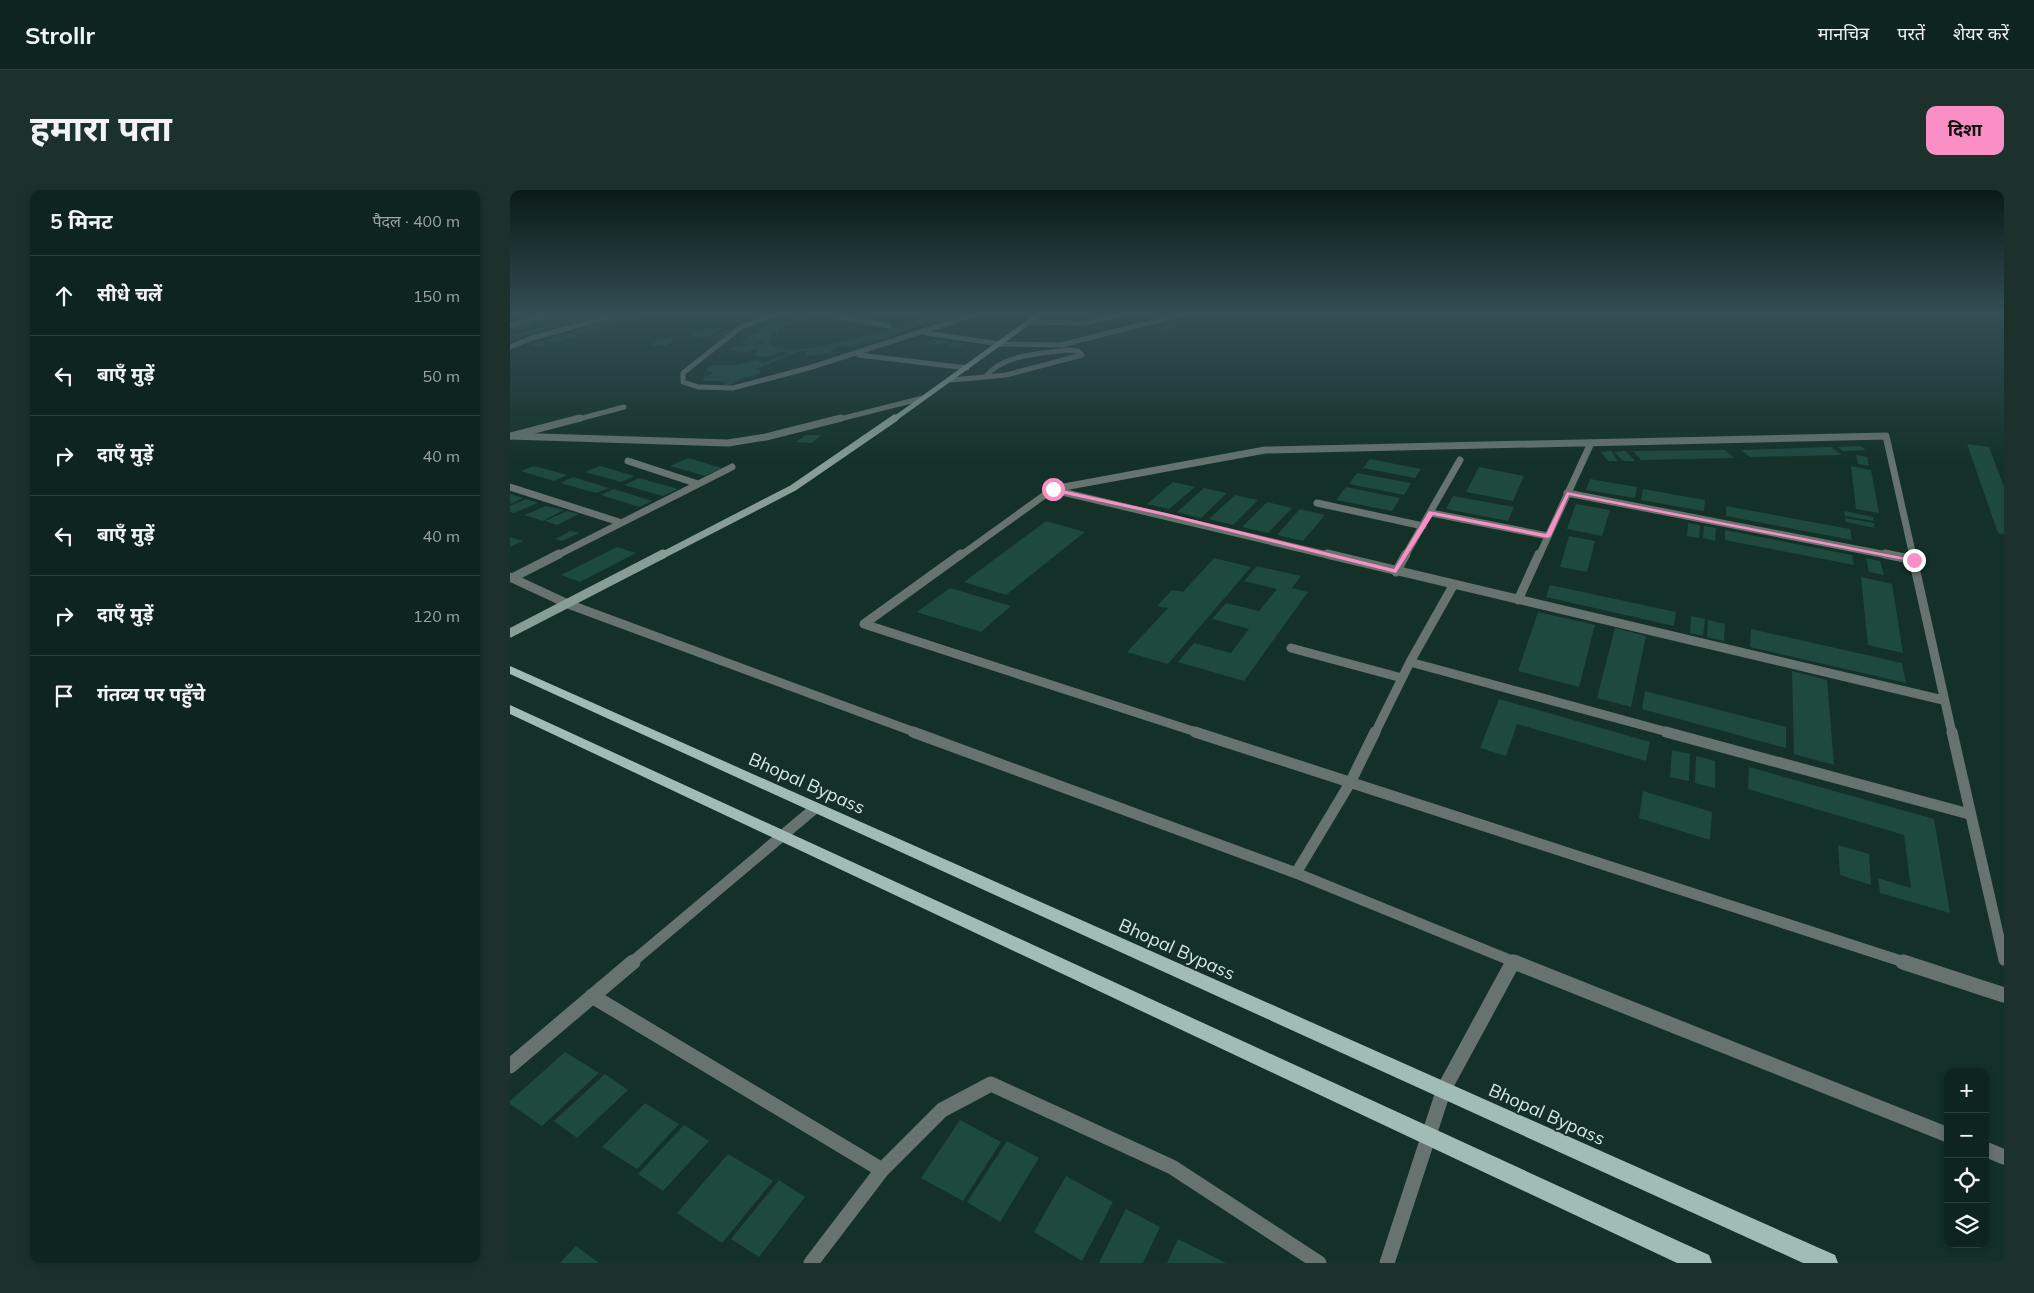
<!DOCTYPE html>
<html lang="hi">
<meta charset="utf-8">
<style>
:root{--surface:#0e241f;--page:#1c302c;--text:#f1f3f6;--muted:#9ba4a4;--line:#2e413d;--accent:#fa8fc6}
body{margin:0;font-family:Mulish,"Noto Sans Devanagari",sans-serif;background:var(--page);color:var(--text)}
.controls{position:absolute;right:15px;bottom:15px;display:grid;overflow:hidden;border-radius:10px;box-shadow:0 2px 8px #0003}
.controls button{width:45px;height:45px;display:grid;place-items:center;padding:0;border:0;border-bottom:1px solid var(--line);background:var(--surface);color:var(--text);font:25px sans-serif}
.stop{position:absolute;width:15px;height:15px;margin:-11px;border:4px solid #fa8fc6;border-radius:50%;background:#fff}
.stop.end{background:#fa8fc6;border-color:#fff;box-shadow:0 1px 5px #0008}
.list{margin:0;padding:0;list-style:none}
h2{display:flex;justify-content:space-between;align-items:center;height:65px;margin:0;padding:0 20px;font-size:21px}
h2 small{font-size:16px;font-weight:400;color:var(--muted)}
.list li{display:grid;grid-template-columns:32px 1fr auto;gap:15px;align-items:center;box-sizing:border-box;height:80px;padding:0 20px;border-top:1px solid var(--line)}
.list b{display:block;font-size:19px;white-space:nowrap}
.list em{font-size:16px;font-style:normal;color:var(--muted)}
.icon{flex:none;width:28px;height:28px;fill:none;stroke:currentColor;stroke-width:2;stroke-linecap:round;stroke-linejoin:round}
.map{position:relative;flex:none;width:1494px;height:1073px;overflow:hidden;border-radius:10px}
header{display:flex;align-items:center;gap:30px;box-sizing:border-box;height:70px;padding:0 25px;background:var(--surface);border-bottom:1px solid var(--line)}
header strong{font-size:24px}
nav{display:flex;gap:28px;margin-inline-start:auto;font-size:18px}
.intro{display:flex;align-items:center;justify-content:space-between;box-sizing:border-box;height:120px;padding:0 30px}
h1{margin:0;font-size:35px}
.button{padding:12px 22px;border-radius:10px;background:var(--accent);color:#111;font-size:18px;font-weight:700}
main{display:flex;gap:30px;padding:0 30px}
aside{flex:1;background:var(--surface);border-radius:10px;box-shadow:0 2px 8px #0003}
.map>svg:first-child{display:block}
.building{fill:#1e493f}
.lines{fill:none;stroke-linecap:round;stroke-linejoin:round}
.lane-far4{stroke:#66736f;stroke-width:5}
.lane-far3{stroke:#66736f;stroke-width:7}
.lane-far2{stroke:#66736f;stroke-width:9}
.lane-far1{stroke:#66736f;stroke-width:11}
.lane{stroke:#66736f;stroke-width:15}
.street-far4{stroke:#66736f;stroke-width:5}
.street-far3{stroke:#66736f;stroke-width:7}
.street-far2{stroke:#66736f;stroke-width:9}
.street-far1{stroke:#66736f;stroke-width:11}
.street{stroke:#66736f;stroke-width:15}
.secondary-far2{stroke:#879d96;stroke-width:5}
.secondary-far1{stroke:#879d96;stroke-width:7}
.secondary{stroke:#879d96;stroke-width:9}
.primary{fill:#a1bcb4;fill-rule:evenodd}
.route{fill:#fa8fc6}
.labels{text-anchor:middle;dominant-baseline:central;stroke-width:4;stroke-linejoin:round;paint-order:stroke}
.near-street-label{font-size:18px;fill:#d9e9e4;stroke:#133029}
</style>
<header>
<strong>Strollr</strong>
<nav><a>मानचित्र</a><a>परतें</a><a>शेयर करें</a></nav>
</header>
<div class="intro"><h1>हमारा पता</h1><a class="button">दिशा</a></div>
<main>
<aside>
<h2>5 मिनट<small>पैदल · 400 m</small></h2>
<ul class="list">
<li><svg class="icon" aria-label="ahead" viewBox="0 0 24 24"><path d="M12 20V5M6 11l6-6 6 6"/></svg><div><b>सीधे चलें</b></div><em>150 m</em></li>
<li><svg class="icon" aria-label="left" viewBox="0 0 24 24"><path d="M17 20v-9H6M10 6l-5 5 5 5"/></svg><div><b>बाएँ मुड़ें</b></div><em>50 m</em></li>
<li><svg class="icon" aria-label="right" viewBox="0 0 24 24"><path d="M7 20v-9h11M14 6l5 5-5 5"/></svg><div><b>दाएँ मुड़ें</b></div><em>40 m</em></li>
<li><svg class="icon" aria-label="left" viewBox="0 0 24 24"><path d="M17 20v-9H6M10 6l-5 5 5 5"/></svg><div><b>बाएँ मुड़ें</b></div><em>40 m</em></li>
<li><svg class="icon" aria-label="right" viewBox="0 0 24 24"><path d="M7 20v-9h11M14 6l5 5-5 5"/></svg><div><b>दाएँ मुड़ें</b></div><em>120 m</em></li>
<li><svg class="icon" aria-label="arrive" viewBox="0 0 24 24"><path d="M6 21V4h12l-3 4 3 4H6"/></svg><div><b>गंतव्य पर पहुँचे</b></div></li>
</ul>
</aside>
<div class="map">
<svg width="1494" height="1073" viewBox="0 0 1494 1073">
<rect width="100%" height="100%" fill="#133029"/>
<path class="building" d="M50 124 68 125 0 143V138Z
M75 124 93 125 0 150V145Z
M124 124 142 125 70 145 60 142Z
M293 124 313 125 267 139 270 142 261 145 259 155 282 160 309 157 363 144 375 139 391 137 418 126 450 124 436 131 417 133 370 150H360L343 157 332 156 322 159V163L295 166 297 160 290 161 246 179 251 180 250 184 228 190 224 194 216 195 212 191H193L194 187 202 184V182L196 181 197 178 205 175H227L246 170 253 172 252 174 278 163 272 162 258 167 247 166 243 164 248 162 247 159 236 162 218 160 227 156 253 154 252 151 240 155 230 153 240 149 233 148 254 140 247 139 267 132H276Z
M664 133 670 136 649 141 643 138Z
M191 139H211L199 147H179Z
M215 140H225L215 147H205Z
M58 143 69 146 58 149 47 146Z
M46 147 57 150 45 153 34 150Z
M150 149H166L156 156H139Z
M422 149 439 151 432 155 415 153Z
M30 151 40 154 29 157 18 154Z
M442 152 455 154 446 158 434 156Z
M296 245H311L302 253 286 252Z
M1457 254 1479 257 1494 297V344L1488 343Z
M1350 256 1356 260 1333 261 1327 257Z
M1321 257 1332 265 1240 267 1231 260Z
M1215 260 1224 268 1131 270 1123 261Z
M1101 261 1108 271H1098L1091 262Z
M1116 261 1125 271H1113L1104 262Z
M1346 265 1357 267 1359 276 1348 274Z
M178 268 212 278 195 286 160 276Z
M860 269 911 279 905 288 853 278Z
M24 276 57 285 44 291 11 281Z
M90 276 125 286 111 292 75 282Z
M1341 276 1361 280 1369 323 1346 319Z
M969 277 1014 286 1003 311 956 302Z
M847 283 901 293 894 305 839 294Z
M63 287 99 298 86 303 50 293Z
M129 288 168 299 153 306 114 295Z
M1080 289 1127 297 1125 308 1076 300Z
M663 292 685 297 659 319 637 314Z
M836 297 890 308 882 321 826 310Z
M694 298 717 303 691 328 667 322Z
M104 299 142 311 129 317 91 305Z
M1133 299 1195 310 1194 321 1131 310Z
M0 304 14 308 0 314Z
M725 305 748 310 723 335 699 329Z
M943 306 1004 317 998 331 936 319Z
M16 309 28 313 4 323 0 322V316Z
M757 312 782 318 758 343 732 337Z
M1066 314 1100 320 1092 346 1057 339Z
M36 316 54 320 33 331 14 325Z
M1216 316 1340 339 1342 350 1216 326Z
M790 319 815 325 793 351 767 345Z
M57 321 69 324 47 335 35 331Z
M1334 321 1363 327 1364 331 1335 326Z
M1335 328 1364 333 1365 338 1336 332Z
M536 331 575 342 496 405 454 392Z
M1178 333 1190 335 1189 348 1177 346Z
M1194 336 1206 338 1205 351 1193 348Z
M1215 340 1342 365 1344 375 1215 350Z
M61 341 69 343 52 351 45 349Z
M1059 346 1085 351 1077 382 1050 377Z
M0 347 13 351 0 357Z
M107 357 126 363 70 392 51 385Z
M704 368 741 377 658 474 617 462 658 418 647 416 662 400 673 402Z
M1356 368 1370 371 1374 385 1359 382Z
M747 376 791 386 782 398 798 402 734 491 668 472 684 453 721 463 739 439 702 429 716 413 749 421 767 399 734 391Z
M1351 387 1382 394 1393 463 1358 455Z
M1040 395 1166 422 1164 436 1036 407Z
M440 398 501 416 471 442 407 422Z
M1028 422 1085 435 1069 497 1008 481Z
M1181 426 1195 429 1193 446 1180 443Z
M1198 430 1215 434 1214 451 1197 447Z
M1105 438 1136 446 1121 517 1087 508Z
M1241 439 1392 473 1396 493 1240 457Z
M1282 481 1317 490 1324 575 1284 564Z
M1135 501 1276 537V558L1132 519Z
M989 509 1140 552 1136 571 1007 534 996 566 970 558Z
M1162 560 1180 564 1179 591 1160 587Z
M1186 566 1205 571V598L1185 593Z
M1239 577 1424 629 1440 723 1370 703 1368 688 1401 698 1394 645 1238 599Z
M1133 601 1202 622 1200 650 1129 628Z
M1328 655 1359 664 1361 695 1330 685Z
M55 862 89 883 32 936 0 914V911Z
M95 884 118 900 67 948 44 931Z
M135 913 169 934 127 979 92 957Z
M450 930 491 952 453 1011 411 988Z
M174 935 199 951 153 1001 128 984Z
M497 951 529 968 490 1032 457 1012Z
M218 964 263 991 212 1053 167 1023Z
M556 986 603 1012 572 1071 524 1042Z
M269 990 295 1007 249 1067 221 1049Z
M616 1019 650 1037 633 1073H589Z
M668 1049 716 1073H657Z
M66 1056 89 1073H50Z"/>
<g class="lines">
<path class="lane-far4" d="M266 124 231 137 173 183V192L188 197 223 198 302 177 466 124
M322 126 379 136
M416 143 490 154
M557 160 568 161 572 165 496 185 475 187C493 164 530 164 557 160Z
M349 165 457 178
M441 190 475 187
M65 230 114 217"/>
<path class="lane-far3" d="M1 246 70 228
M548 301 822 366
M807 313 913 336
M921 323 1038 346
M450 366 543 299 755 260 1376 246 1403 366
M895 366 950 270
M1029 366 1081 253"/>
<path class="lane-far2" d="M817 364 1433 510
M1402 364 1442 543
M886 382 896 364
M1008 410 1029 364
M354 434 451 364
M354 434 689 543
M781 458 892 488
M900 472 1161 543
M865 543 900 472 944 394"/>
<path class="lane-far1" d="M685 542 1397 773
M1156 542 1459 624
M1442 542 1494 770
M786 683 840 593 865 542"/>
<path class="lane" d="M1393 772 1494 805"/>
<path class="street-far4" d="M520 132 574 133 615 124
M0 135 41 124
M490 154 551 155 673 124
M0 157 22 148 110 124
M326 230 413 208"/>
<path class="street-far3" d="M0 246 218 253 256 247 331 228
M118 271 188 294
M0 297 109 332
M1057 303 1382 366
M46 366 222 277"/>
<path class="street-far2" d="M1375 364 1404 370
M0 387 58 414 407 543
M2 388 49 364"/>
<path class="street-far1" d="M403 542 786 683 1007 773
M121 773 304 619"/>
<path class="street" d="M1004 772 1438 945
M82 806 372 980
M0 876 123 772
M1475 959 1494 967
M301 1073 372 980 432 920 481 894 662 977 809 1073
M877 1073 934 899 1003 772"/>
<path class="secondary-far2" d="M383 230 530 124"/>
<path class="secondary-far1" d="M151 366 283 298 385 228"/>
<path class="secondary" d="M0 443 153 364"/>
<path class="primary" d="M0 476 1325 1065 1328 1073H1293L0 484Z
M0 515 1199 1065 1202 1073H1167L0 524Z"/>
</g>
<linearGradient id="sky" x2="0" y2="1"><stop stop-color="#0a1a17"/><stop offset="0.45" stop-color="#334e54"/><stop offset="1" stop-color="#334e54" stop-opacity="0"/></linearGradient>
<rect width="1494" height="275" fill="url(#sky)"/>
<path class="route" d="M543 298 656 323 884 379 919 321 1036 344 1057 302 1407 370 1404 372 1059 305 1041 346 1038 348 923 325 886 383 656 326 541 301Z"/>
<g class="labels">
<g class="near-street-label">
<text transform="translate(297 593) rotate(24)">Bhopal Bypass</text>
<text transform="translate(667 759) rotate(24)">Bhopal Bypass</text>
<text transform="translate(1037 924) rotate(24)">Bhopal Bypass</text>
</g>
</g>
</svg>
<div class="controls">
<button>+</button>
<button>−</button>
<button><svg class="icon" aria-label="locate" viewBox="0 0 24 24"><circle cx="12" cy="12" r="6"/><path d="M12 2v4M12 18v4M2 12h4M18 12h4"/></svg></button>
<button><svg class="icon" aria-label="layers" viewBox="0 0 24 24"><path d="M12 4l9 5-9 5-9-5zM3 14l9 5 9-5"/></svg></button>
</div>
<div class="stop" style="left:543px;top:299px"></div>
<div class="stop end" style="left:1404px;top:370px"></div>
</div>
</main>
